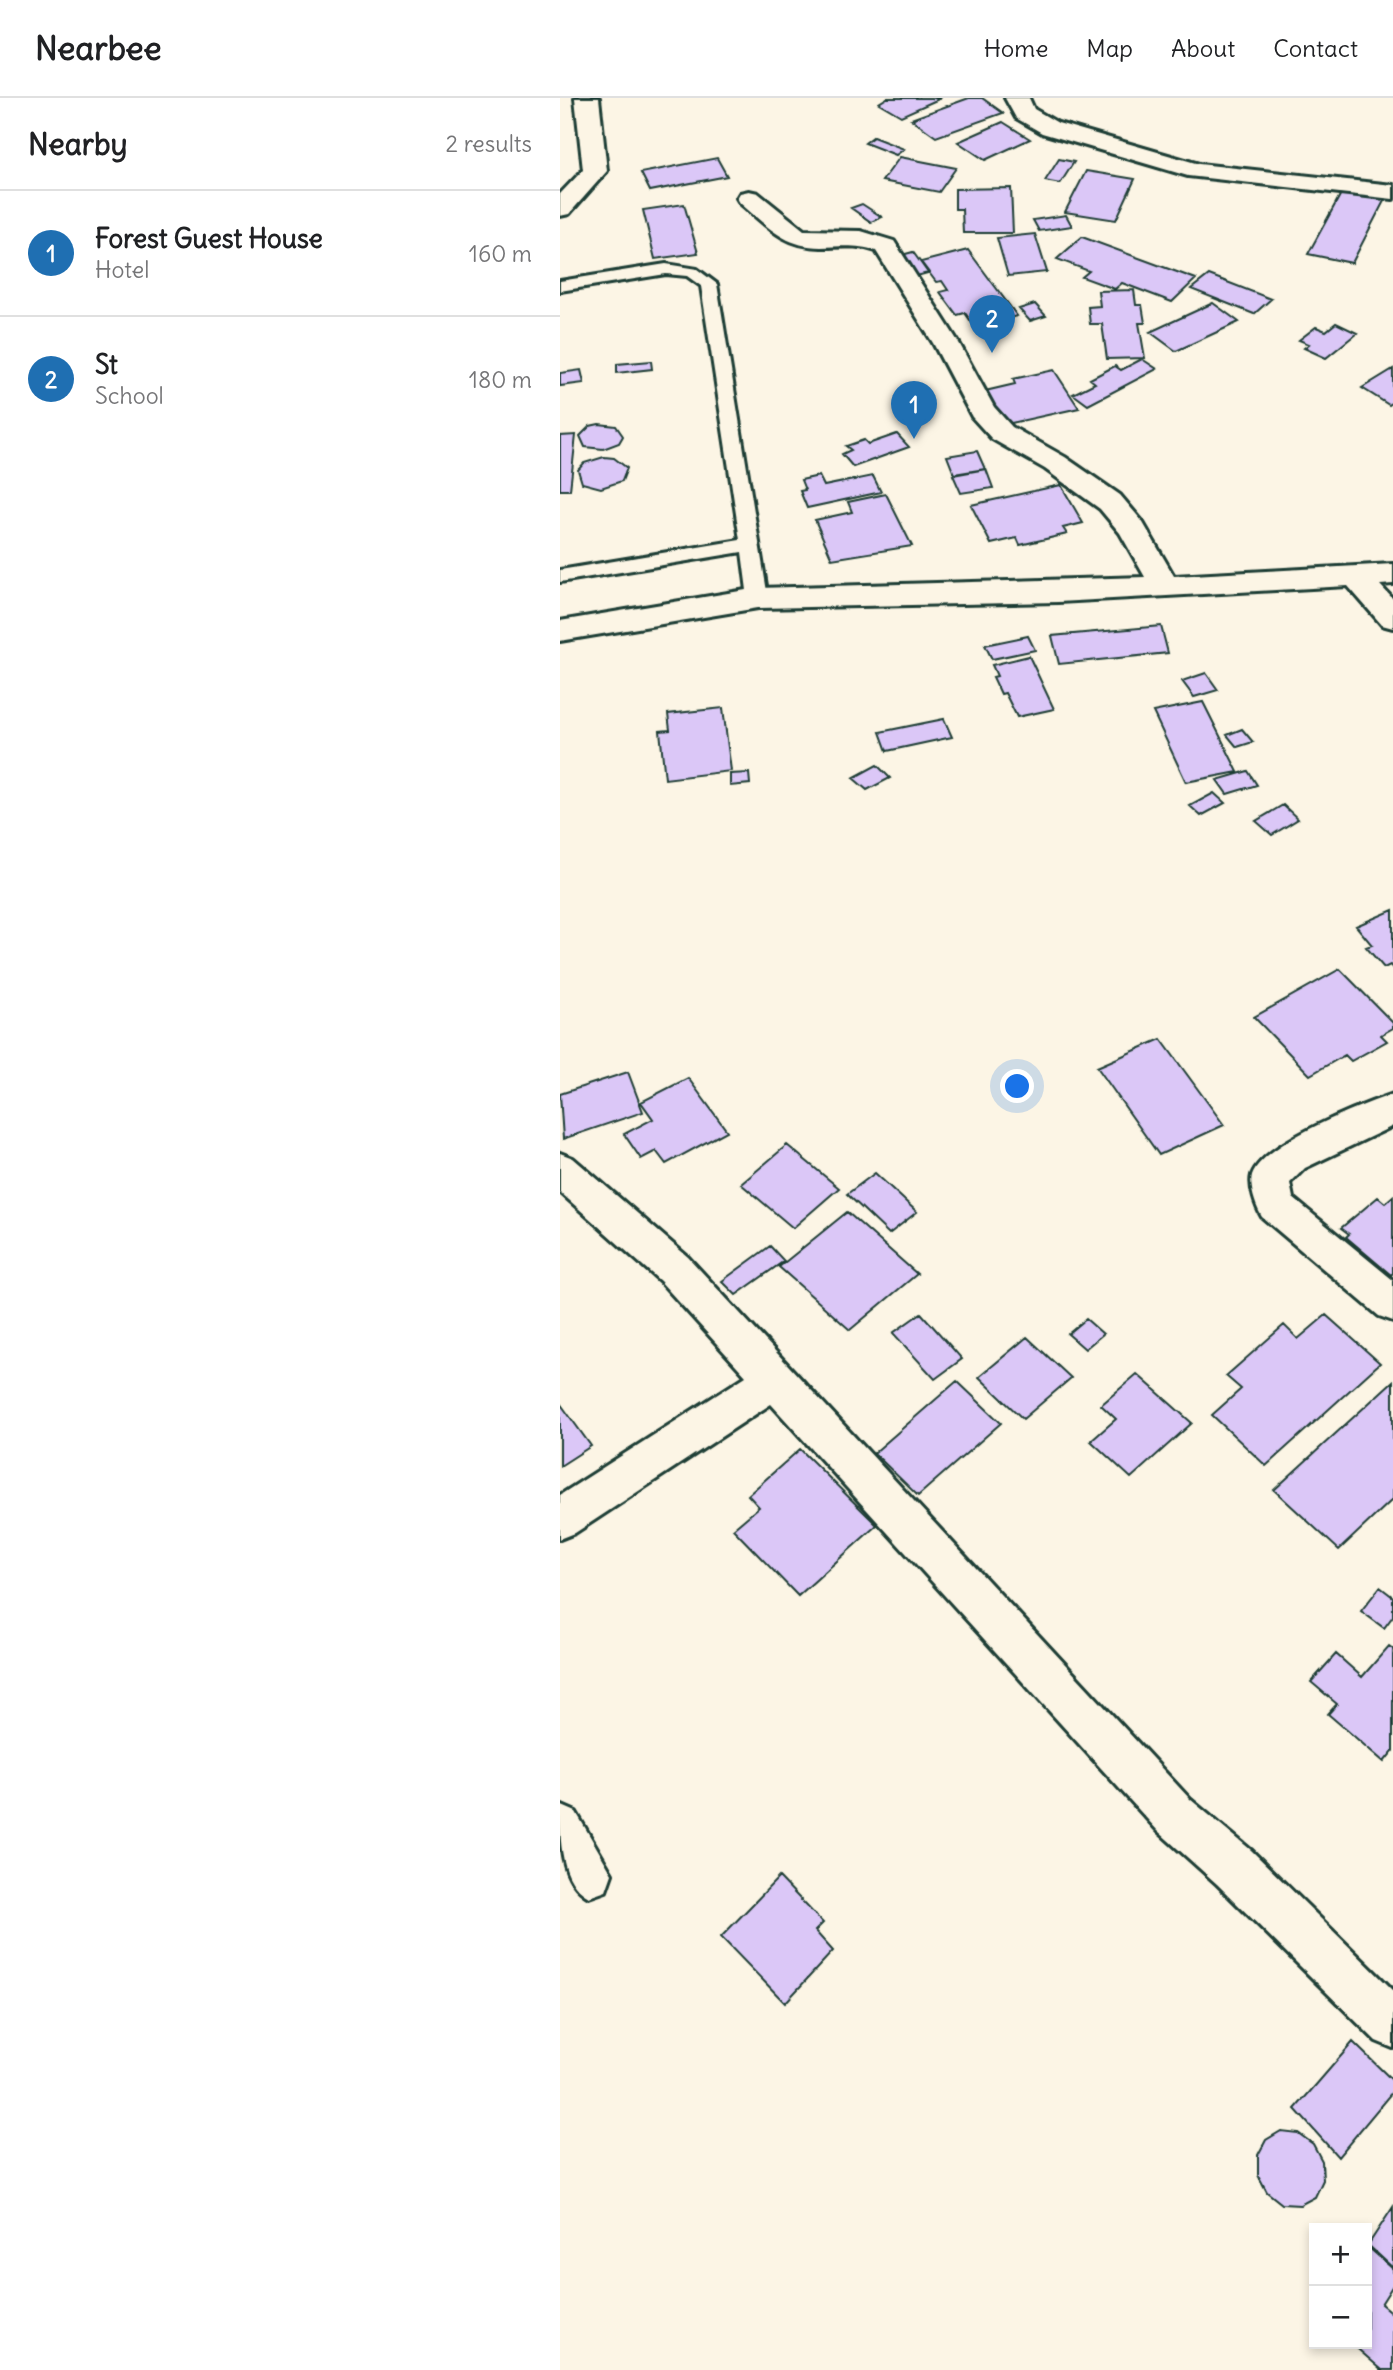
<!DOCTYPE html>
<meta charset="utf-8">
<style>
:root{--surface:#fff;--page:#f2f2f2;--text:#202124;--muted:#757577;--line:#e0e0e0;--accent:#1f6fb2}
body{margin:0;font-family:Delius,sans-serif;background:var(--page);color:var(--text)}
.controls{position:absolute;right:21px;bottom:21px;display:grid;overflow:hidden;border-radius:0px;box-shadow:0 4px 10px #0003}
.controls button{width:63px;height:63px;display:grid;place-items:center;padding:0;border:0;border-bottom:2px solid var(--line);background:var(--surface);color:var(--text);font:35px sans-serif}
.you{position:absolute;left:458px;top:989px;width:24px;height:24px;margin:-18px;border:5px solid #fff;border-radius:50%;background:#1a73e8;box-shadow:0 0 0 10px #1a73e833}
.badge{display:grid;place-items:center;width:46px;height:46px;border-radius:50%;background:var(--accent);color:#fff;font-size:23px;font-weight:700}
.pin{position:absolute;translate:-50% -58px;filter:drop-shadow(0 2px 4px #0008)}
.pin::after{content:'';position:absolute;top:37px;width:24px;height:21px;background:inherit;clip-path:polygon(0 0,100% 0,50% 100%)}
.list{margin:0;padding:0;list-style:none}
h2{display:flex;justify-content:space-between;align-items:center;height:91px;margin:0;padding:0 28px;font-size:30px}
h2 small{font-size:23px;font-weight:400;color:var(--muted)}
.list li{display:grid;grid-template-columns:46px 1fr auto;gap:21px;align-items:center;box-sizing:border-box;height:126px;padding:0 28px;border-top:2px solid var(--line)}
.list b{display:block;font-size:26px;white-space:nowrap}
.list p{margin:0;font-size:23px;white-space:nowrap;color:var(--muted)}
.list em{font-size:23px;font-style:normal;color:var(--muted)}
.map{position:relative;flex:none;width:833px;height:2272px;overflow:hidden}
header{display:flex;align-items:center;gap:42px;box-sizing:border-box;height:98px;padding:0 35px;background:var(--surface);border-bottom:2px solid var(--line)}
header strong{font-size:33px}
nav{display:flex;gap:38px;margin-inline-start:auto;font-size:24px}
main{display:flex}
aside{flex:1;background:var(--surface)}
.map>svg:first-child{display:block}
.building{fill:#dbc7f7;stroke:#1f3d34;stroke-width:2}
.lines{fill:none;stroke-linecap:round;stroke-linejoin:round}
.service-casing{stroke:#1f3d34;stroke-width:6}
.minor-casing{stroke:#1f3d34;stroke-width:6}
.service{fill:#fcf5e5;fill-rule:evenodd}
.minor{fill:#fcf5e5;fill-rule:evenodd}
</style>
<header>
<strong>Nearbee</strong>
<nav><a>Home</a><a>Map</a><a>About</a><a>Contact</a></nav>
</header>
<main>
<aside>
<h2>Nearby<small>2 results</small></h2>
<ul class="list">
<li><span class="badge">1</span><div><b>Forest Guest House</b><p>Hotel</p></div><em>160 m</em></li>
<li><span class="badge">2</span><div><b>St</b><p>School</p></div><em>180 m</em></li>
</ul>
</aside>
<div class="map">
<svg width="833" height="2272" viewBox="0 0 833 2272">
<rect width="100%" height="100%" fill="#fcf5e5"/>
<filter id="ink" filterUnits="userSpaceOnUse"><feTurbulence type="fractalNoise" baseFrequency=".0143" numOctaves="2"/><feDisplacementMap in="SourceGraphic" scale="14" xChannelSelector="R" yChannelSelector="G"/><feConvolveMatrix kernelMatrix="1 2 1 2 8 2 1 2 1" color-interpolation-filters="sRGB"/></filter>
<g filter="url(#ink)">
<path class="building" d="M327 0H381L341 18 319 5Z
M409 0H422L443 15 376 39 351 21Z
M443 24 470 41 425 62 398 44Z
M313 39 344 51 336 57 305 45Z
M340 59 396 70 379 94 322 83Z
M157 60 167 78 90 93 81 75Z
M499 61 514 64 500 86 485 83Z
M526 73 575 81 556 122 505 114Z
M451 90 453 135H403L402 111H395V91Z
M783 92 825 101 792 165 748 156Z
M124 106 138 155 95 161 83 112Z
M302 106 322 119 311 124 291 110Z
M506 117 512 128 479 133 473 122Z
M475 136 487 174 448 178 437 140Z
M522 139 636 181 612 204 562 185 555 191 522 179 529 173 497 161Z
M408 152 457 218 415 229 405 215 397 217 380 194 388 192 382 183 376 184 361 164Z
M353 154 368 175 349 180 334 159Z
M649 177 711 201 694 216 631 191Z
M574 192 576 207H582L585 225H579L585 260 547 261 542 226H530L528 209 540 208 538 193Z
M653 205 679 224 616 253 590 234Z
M475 206 486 218 470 223 459 211Z
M776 225 797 235 766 260 744 250 749 246 739 242 756 229 766 233Z
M582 261 597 271 528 307 513 296 535 285 530 281 555 268 561 272Z
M91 263 92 271 57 275V266Z
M833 271V304L829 307 802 290Z
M21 272 24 285 0 288V275Z
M494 272 519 310 442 327 421 294 455 286 453 281Z
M39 326 56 328 63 338 59 345 43 351 25 349 20 338 30 328Z
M337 336 349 349 293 369 282 356 291 352 286 348 304 342 308 346Z
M16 337 10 392H0V338Z
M417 353 425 371 394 376 387 358Z
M44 359 54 360 67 370 62 383 41 390 22 385 18 372 24 365Z
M426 371 433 390 401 395 393 377Z
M259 378 264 388 313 378 321 394 247 410 240 393 245 392 241 382Z
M501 387 523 425 503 430 507 436 460 447 457 440 431 446 411 407Z
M326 396 352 448 272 461 255 422 292 414 288 404Z
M601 528 608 555 499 566 492 538Z
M468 538 475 552 432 561 425 547Z
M469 558 494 611 457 619 445 595 441 596 433 579 437 578 432 567Z
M646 575 658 592 634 599 622 583Z
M643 604 678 674 626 684 593 614Z
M163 610 171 673 105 681 100 633 110 632 108 616Z
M384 621 392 639 327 653 320 634Z
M682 631 693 644 677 649 667 637Z
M317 667 330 680 307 692 293 680Z
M688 673 697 687 667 696 657 682Z
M189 675 190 686 170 688V676Z
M654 695 665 705 641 718 630 708Z
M723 707 738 721 712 737 696 723Z
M833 812V871L830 867 824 870 806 849 812 847 796 828Z
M780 871 833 925V930L821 937 827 943 791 963 785 957 750 977 694 919Z
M601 941 664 1027 599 1057 537 969Z
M68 974 83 1014 3 1041 0 996Z
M128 980 167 1033 106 1066 96 1053 81 1061 64 1036 93 1021 81 1004Z
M227 1047 279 1090 233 1130 181 1086Z
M315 1075 357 1114 329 1136 287 1096Z
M833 1098V1175L831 1177 786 1139 789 1136 781 1130 818 1099 825 1105Z
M287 1114 357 1176 290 1232 219 1169Z
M210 1148 224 1163 176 1197 162 1183Z
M361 1215 402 1261 375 1281 333 1235Z
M766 1217 820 1265 706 1368 652 1317 681 1291 666 1278 724 1227 738 1241Z
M526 1221 543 1236 525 1251 508 1236Z
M467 1239 511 1280 463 1321 419 1279Z
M577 1276 632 1325 571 1380 531 1343 556 1321 541 1307Z
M397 1283 441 1325 358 1398 314 1355Z
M833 1283V1401L779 1452 714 1392Z
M0 1305 31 1348 0 1368Z
M240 1351 317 1427 238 1498 173 1431 199 1409 188 1397Z
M820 1489 833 1499V1518L824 1530 801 1513Z
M829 1548 833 1551V1653L824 1664 768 1616 777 1606 751 1584 776 1556 802 1579Z
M219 1779 263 1825 255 1833 273 1853 225 1905 161 1839Z
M793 1944 833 1983V1993L778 2059 735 2011Z
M721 2033 738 2035 753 2046 762 2063 763 2082 755 2099 740 2107 722 2106 707 2094 698 2077V2057L706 2042Z
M833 2109V2170L808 2147Z
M807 2148 833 2171V2187L821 2206 833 2216V2272H822L792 2246H807Z"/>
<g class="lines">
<g class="service-casing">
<path id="service" d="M106 166 137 171 157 186 208 500 205 505H191L188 500 182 454 0 484V472L180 442 141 188 127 178 106 176 0 193V183Z"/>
</g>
<g class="minor-casing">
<path id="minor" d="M15 0H39L47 73 9 116 0 118V96L23 72Z
M445 0H469L474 11 498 25 639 66 833 87V101L628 78 482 35 456 20Z
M189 93 198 95 244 132 301 133 334 143 399 245 434 309 452 329 505 359 560 397 582 423 614 478 833 466V486L820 487 833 501V530L822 527 788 488 498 504 198 510 0 543V523L198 490 585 479 560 435 540 411 485 371 432 341 412 319 373 245 316 153C297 146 280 149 261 149 224 149 206 127 180 105L177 100 180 95Z
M833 996V1028L745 1070 730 1085 733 1100 833 1182V1223L819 1218 702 1119C696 1109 689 1089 692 1077 703 1045 801 1007 833 996Z
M0 1055 13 1060 128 1159 630 1701 691 1752 833 1892V1950L816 1943 657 1786 598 1733 211 1306 15 1435 0 1441V1397L186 1278 100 1183 0 1094Z
M0 1707 16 1714 52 1776 46 1793 29 1799C0 1783 0 1744 0 1707Z"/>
</g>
<use href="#service" class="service"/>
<use href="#minor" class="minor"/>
</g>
</g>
</svg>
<div class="controls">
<button>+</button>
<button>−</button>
</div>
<div class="you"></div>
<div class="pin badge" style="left:354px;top:341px">1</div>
<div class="pin badge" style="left:432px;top:255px">2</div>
</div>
</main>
